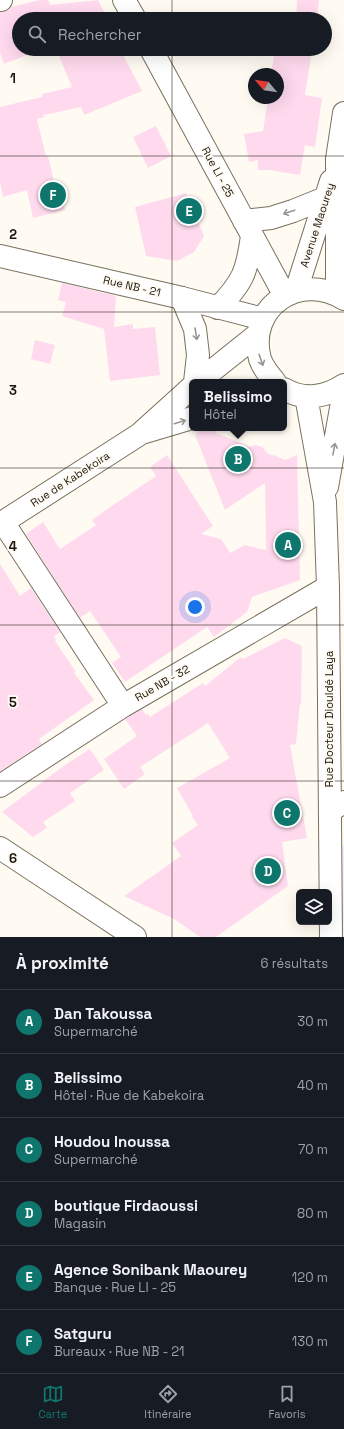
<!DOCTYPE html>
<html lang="fr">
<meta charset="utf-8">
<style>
:root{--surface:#171b24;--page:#242831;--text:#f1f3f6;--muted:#9ea1a6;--line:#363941;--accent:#0f766e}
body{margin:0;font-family:"Space Grotesk",sans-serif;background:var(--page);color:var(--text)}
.controls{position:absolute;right:12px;bottom:12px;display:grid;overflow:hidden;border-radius:6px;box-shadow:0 4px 16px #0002}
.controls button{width:36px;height:36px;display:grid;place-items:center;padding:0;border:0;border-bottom:1px solid var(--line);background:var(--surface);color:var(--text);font:20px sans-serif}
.compass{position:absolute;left:248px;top:68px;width:36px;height:36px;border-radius:50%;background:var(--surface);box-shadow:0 4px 16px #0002;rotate:299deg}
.you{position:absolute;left:195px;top:607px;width:14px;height:14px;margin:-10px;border:3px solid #fff;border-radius:50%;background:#1a73e8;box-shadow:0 0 0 6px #1a73e833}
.badge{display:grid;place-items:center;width:26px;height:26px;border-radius:50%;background:var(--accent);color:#fff;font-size:13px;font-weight:700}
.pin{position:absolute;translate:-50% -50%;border:2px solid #fff;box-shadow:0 1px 4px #0006}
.popup{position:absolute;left:189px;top:379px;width:98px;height:52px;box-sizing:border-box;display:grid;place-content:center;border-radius:6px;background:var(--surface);filter:drop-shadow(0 1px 3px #0005);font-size:13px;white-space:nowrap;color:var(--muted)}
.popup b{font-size:15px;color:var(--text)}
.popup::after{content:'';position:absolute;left:50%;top:100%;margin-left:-8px;border:8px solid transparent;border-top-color:var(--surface)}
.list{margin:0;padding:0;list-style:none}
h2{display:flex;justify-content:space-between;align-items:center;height:52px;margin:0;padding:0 16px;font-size:17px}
h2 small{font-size:13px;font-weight:400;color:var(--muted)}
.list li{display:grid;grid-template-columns:26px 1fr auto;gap:12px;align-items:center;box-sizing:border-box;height:64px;padding:0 16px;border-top:1px solid var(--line)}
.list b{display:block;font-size:15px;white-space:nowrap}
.list p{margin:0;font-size:13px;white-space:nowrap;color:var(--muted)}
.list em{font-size:13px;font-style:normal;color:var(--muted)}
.icon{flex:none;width:22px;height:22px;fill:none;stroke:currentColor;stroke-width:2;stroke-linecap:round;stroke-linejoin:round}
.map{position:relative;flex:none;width:344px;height:937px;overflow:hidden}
.search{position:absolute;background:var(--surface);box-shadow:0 4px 16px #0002;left:12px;right:12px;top:12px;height:44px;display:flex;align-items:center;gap:10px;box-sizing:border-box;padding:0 14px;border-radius:22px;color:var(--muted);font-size:15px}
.sheet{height:436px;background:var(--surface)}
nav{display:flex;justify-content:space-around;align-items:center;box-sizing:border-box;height:56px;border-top:1px solid var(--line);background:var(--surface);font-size:11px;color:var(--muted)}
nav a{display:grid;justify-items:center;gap:2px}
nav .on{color:var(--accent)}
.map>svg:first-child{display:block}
.commercial{fill:#f1effc}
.building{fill:#ffdaee}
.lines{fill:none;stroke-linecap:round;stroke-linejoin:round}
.street-casing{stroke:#79705d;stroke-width:24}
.secondary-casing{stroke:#79705d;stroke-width:24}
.street{stroke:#fff;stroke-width:22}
.secondary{stroke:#fff;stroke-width:22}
.oneway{stroke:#989693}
.grid{fill:none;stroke:#1a160f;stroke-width:1;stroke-opacity:0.55}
.labels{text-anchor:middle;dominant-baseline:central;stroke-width:4;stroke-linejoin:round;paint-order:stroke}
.street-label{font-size:11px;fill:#1a160f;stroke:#fffbf2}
.grid-label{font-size:13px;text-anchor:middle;font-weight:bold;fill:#1a160f;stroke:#fffbf2;stroke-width:4;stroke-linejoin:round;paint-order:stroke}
</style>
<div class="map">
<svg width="344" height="937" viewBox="0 0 344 937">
<rect width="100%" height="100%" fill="#fffbf2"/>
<path class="commercial" d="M344 846V937H341L339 848Z"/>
<path class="building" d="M39 0H48L50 5 98 0 108 19H19V49H42L4 64 0 53V12L7 11 11 7Z
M297 0H319L317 19H296Z
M56 49H120L142 91 84 115 81 107 43 115 44 117 37 119 46 156H48L54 182 58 181 65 210 33 218 27 190 3 197 0 183V107L42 97V94L72 87Z
M275 49H312L305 95 322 98 315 147 305 145 300 175 269 170H258V160L249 162 244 134 263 131 268 98H278V74H271Z
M156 126 171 156 148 168 133 137Z
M186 193 204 236 194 252 177 261 146 256 135 207Z
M62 283 116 296 114 327 133 324V329L155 327 160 375 110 381 104 329 62 316 66 302 58 300Z
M35 340 55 345 50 364 31 359Z
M202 428H213L216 433 250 447 255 445 262 447 268 454 276 456 285 460 297 455 300 580 252 597 247 612 214 637 207 627 125 682 112 663 121 657 90 611 80 618 26 534 43 522 60 549 96 525 92 520 103 512 156 476 150 467 167 455 213 526 201 534 221 539 230 553 245 545 266 550 265 483 225 510 195 435Z
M0 564 20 596 31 588 60 632 54 636 56 640 55 641 76 672 74 673 94 700 39 739 42 744 0 771Z
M285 638 302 646 301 704 300 703 296 744 290 745 307 838 282 842 288 886 216 937H200L174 919 124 896 181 856 172 843 198 825 192 817 193 816 177 788 230 758 208 723 140 767 145 774 124 789 104 759 137 736 125 719 142 709 146 715 148 714 150 717 203 683 205 686 241 657 243 659Z
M90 749 104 770 70 793 75 801 43 822 47 828 33 837 2 812 65 765Z"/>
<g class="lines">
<g class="street-casing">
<path id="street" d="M0 0H1
M0 256 182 298 263 319
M3 522 123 706
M0 786 123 706 328 587
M330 811 344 802
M0 848 135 937"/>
</g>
<g class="secondary-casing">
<path id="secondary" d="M124 0 135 19
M151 49 285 296
M244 221 271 218 293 211 325 198
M296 291 331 181
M337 294V159L344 113
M182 298 195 329 198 355 195 382
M218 308C243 282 247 272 252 236
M198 382 258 334
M275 382C269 375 263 368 260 359 246 307 300 271 344 299
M284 389C304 401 326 397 344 385
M306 396 325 502 328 587 331 937
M145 432 192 418
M327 487 344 391
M0 524 140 434 192 387"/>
</g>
<use href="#street" class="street"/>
<use href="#secondary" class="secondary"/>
</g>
<defs><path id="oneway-shaft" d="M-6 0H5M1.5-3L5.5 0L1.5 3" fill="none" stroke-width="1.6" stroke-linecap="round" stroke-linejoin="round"/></defs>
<g class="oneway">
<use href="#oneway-shaft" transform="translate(289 212) rotate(162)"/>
<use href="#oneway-shaft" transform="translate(196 334) rotate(81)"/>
<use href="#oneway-shaft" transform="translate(261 360) rotate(71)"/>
<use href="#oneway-shaft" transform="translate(180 422) rotate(-17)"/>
<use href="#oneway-shaft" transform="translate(334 449) rotate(-80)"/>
</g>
<path class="grid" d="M172 0V19M172 49V937M0 156H344M0 312H344M0 468H344M0 625H344M0 781H344"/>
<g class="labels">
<g class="street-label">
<text transform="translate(218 172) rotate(62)">Rue LI - 25</text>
<text transform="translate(317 225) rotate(-72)">Avenue Maourey</text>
<text transform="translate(132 286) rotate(13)">Rue NB - 21</text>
<text transform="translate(70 479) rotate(-33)">Rue de Kabekoira</text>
<text transform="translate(162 683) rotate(-30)">Rue NB - 32</text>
<text transform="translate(329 719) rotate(-90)">Rue Docteur Diouldé Laya</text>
</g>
</g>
<g class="grid-label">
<text x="13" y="83">1</text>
<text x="13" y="239">2</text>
<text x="13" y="395">3</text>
<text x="13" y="551">4</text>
<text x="13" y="707">5</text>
<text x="13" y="863">6</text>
</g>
</svg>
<div class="controls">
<button><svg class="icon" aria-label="layers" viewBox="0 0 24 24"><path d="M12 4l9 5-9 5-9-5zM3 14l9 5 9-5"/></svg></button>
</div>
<svg class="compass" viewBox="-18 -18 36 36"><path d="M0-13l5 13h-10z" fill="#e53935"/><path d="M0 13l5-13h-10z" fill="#9ea1a6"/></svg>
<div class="you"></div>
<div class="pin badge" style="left:288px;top:545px">A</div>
<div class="pin badge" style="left:238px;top:459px">B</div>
<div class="popup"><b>Belissimo</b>Hôtel</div>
<div class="pin badge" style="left:287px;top:813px">C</div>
<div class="pin badge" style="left:268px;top:871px">D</div>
<div class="pin badge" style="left:189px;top:211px">E</div>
<div class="pin badge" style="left:53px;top:195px">F</div>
<div class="search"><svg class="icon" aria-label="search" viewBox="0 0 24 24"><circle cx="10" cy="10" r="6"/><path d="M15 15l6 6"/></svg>Rechercher</div>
</div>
<section class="sheet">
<h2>À proximité<small>6 résultats</small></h2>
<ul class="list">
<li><span class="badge">A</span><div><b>Dan Takoussa</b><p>Supermarché</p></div><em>30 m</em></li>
<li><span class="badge">B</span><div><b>Belissimo</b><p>Hôtel · Rue de Kabekoira</p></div><em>40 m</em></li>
<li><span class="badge">C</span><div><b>Houdou Inoussa</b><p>Supermarché</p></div><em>70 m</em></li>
<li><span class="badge">D</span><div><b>boutique Firdaoussi</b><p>Magasin</p></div><em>80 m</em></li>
<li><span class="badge">E</span><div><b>Agence Sonibank Maourey</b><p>Banque · Rue LI - 25</p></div><em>120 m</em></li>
<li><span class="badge">F</span><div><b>Satguru</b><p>Bureaux · Rue NB - 21</p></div><em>130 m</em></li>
</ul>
</section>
<nav>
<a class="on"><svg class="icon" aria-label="map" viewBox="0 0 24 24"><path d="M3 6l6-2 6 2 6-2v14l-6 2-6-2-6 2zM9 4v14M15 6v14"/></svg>Carte</a>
<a><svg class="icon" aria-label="directions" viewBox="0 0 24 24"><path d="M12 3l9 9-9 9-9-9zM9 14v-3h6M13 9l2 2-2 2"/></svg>Itinéraire</a>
<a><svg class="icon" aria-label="saved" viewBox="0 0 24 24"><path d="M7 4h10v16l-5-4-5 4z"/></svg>Favoris</a>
</nav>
